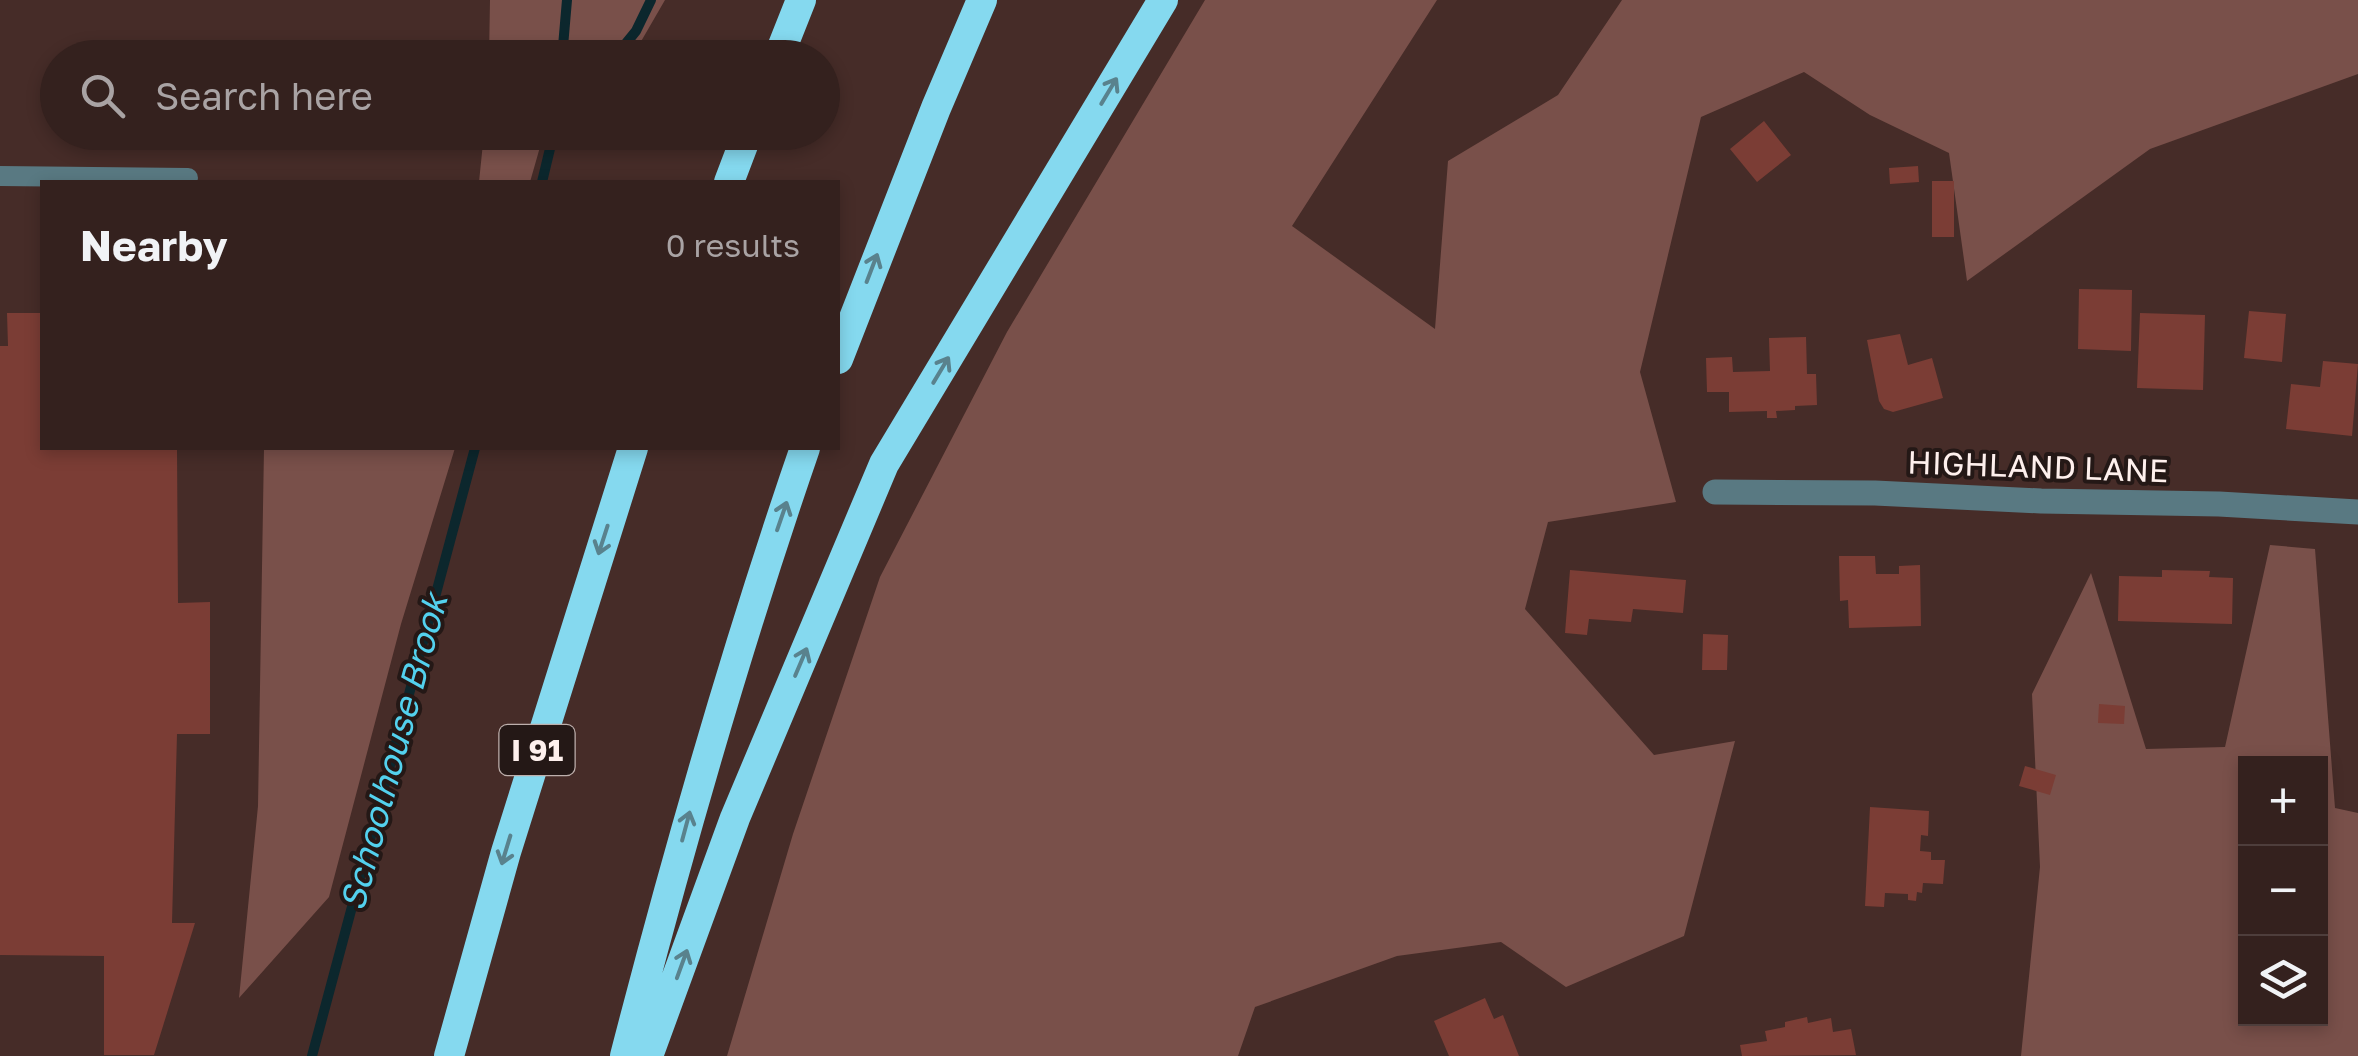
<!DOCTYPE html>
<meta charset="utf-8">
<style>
:root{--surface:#34211e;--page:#3c2927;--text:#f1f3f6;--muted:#a9a3a4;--line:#4e3e3c}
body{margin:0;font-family:"Golos Text",sans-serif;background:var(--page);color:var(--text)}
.controls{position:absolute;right:30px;bottom:30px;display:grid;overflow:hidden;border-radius:0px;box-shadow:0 5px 15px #0003}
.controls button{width:90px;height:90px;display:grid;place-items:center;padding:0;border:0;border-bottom:2px solid var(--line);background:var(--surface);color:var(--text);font:50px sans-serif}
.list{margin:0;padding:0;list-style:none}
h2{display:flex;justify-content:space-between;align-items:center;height:130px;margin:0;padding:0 40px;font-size:42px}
h2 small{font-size:32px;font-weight:400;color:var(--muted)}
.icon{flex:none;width:55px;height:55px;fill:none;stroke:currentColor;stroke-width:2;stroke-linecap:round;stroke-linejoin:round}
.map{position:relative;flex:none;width:2358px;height:1056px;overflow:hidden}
.search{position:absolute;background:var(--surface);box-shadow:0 5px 15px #0003;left:40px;top:40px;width:800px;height:110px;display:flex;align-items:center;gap:25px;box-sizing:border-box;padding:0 35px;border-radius:55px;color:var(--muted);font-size:38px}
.panel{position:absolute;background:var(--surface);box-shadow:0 5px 15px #0003;left:40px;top:180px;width:800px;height:270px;border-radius:0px}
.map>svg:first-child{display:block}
.green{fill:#79504a;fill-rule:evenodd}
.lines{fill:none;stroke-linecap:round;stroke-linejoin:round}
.stream{stroke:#0c272d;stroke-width:10}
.building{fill:#7b3d35}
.service{stroke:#597982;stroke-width:20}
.minor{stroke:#597982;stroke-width:25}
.motorway{stroke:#85d9ef;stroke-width:30}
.oneway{stroke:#59828d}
.labels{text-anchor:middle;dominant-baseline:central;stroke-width:8;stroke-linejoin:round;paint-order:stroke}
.shield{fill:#241816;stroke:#bdafac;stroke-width:2.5}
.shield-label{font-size:30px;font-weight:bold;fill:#fef0ed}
.street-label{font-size:32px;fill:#fef0ed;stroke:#241816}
.water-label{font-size:35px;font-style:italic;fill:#53d1ee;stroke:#241816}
</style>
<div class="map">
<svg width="2358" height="1056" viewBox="0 0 2358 1056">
<rect width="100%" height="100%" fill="#462c28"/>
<path class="green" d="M490 0H665L632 57 489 58Z
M1205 0H1437L1292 226 1435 329 1448 161 1558 95 1622 0H2358V74L2150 149 1967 281 1949 153 1870 115 1804 72 1701 117 1640 372 1676 502 1548 522 1525 609 1654 755 1735 741 1684 936 1566 987 1501 942 1397 956 1255 1007 1238 1056H727L793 834 880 577 1007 332Z
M484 133H544L530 182H479Z
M264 448H455L401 624 329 897 239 998 258 806Z
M2270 545 2315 549 2335 808 2358 813V1056H2021L2040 867 2032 694 2091 573 2146 749 2225 747ZM2246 764H2320V1018H2246Z"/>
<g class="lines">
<path class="stream" d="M562 58 567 0
M614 58 636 31 651 0
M542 182 554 132
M312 1056 475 448"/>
</g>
<path class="building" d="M1764 121 1791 155 1757 182 1730 149Z
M1918 166 1919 182 1890 184 1889 168Z
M1932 181H1954V237H1932Z
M2079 289 2132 290 2131 351 2078 349Z
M2249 311 2286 314 2282 362 2244 358Z
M7 313H42V448H177L178 603 210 602V734H177L172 923H195L154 1055H104V956L0 955V346H8Z
M2140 313 2205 315 2203 390 2137 388Z
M1900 334 1908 365 1932 358 1943 398 1893 412 1884 409 1879 401 1867 340Z
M1806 337 1807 374H1816L1817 405 1795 406V410L1776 411 1777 418H1767V411L1729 412V392H1707L1706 358 1732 357 1733 372 1770 371 1769 338Z
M2323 361 2358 364 2352 436 2286 429 2291 384 2320 387Z
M1839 556H1875L1876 574H1899V566L1920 565 1921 626 1849 628 1848 600 1840 601Z
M1570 570 1686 580 1683 613 1633 609 1631 622 1589 619 1587 635 1565 633Z
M2162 570 2210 571 2209 577 2233 578 2232 624 2118 621 2119 576 2162 577Z
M1703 634 1728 635 1727 670H1702Z
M2099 704 2125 706 2124 724 2098 723Z
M2025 766 2056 775 2050 795 2019 786Z
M1870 807 1929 811 1928 836 1921 835 1920 851 1931 852V860H1945L1943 884 1923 883 1922 893 1917 892 1916 901 1908 900V894L1885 893 1884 907 1865 906Z
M1485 998 1494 1019 1503 1015 1519 1056H1449L1434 1021Z
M1807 1017 1808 1023 1831 1018 1833 1032 1851 1029 1856 1055 1742 1056 1740 1045 1767 1041 1765 1031 1785 1027V1022Z"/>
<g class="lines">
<path class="service" d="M0 176 188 178"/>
<path class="minor" d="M1715 492 1875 493 2041 501 2219 504 2358 512"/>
<path class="motorway" d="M778 58 801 0
M729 182 748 132
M838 359 936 108 982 0
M449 1056 506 852 633 448
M625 1056C678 851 736 648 805 448
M648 1056 735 818 884 464 1163 0"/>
</g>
<defs><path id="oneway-shaft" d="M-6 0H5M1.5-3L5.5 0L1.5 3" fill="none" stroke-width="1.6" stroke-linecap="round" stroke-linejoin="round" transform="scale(2.5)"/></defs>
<g class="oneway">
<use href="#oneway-shaft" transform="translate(1109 91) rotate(-59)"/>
<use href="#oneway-shaft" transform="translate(872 268) rotate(-69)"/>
<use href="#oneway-shaft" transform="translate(941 370) rotate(-59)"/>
<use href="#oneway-shaft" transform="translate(782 516) rotate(-71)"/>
<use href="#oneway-shaft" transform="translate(603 540) rotate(108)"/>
<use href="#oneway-shaft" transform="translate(801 662) rotate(-67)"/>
<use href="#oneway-shaft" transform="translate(686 826) rotate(-75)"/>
<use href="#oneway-shaft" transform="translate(506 850) rotate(107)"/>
<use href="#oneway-shaft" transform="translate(682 964) rotate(-70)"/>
</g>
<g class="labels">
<rect class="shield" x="499.5" y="725" width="75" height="50" rx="8"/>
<g class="shield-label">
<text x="537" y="750">I 91</text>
</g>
<g class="street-label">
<text transform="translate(2038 466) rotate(2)">HIGHLAND LANE</text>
</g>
<g class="water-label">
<text transform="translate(393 752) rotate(-75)">Schoolhouse Brook</text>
</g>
</g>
</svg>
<div class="controls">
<button>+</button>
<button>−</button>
<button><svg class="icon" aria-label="layers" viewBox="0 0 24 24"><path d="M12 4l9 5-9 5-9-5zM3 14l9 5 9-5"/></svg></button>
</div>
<div class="search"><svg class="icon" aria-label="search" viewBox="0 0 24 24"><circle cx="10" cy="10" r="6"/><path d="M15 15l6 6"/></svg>Search here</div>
<section class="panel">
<h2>Nearby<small>0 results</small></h2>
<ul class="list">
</ul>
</section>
</div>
